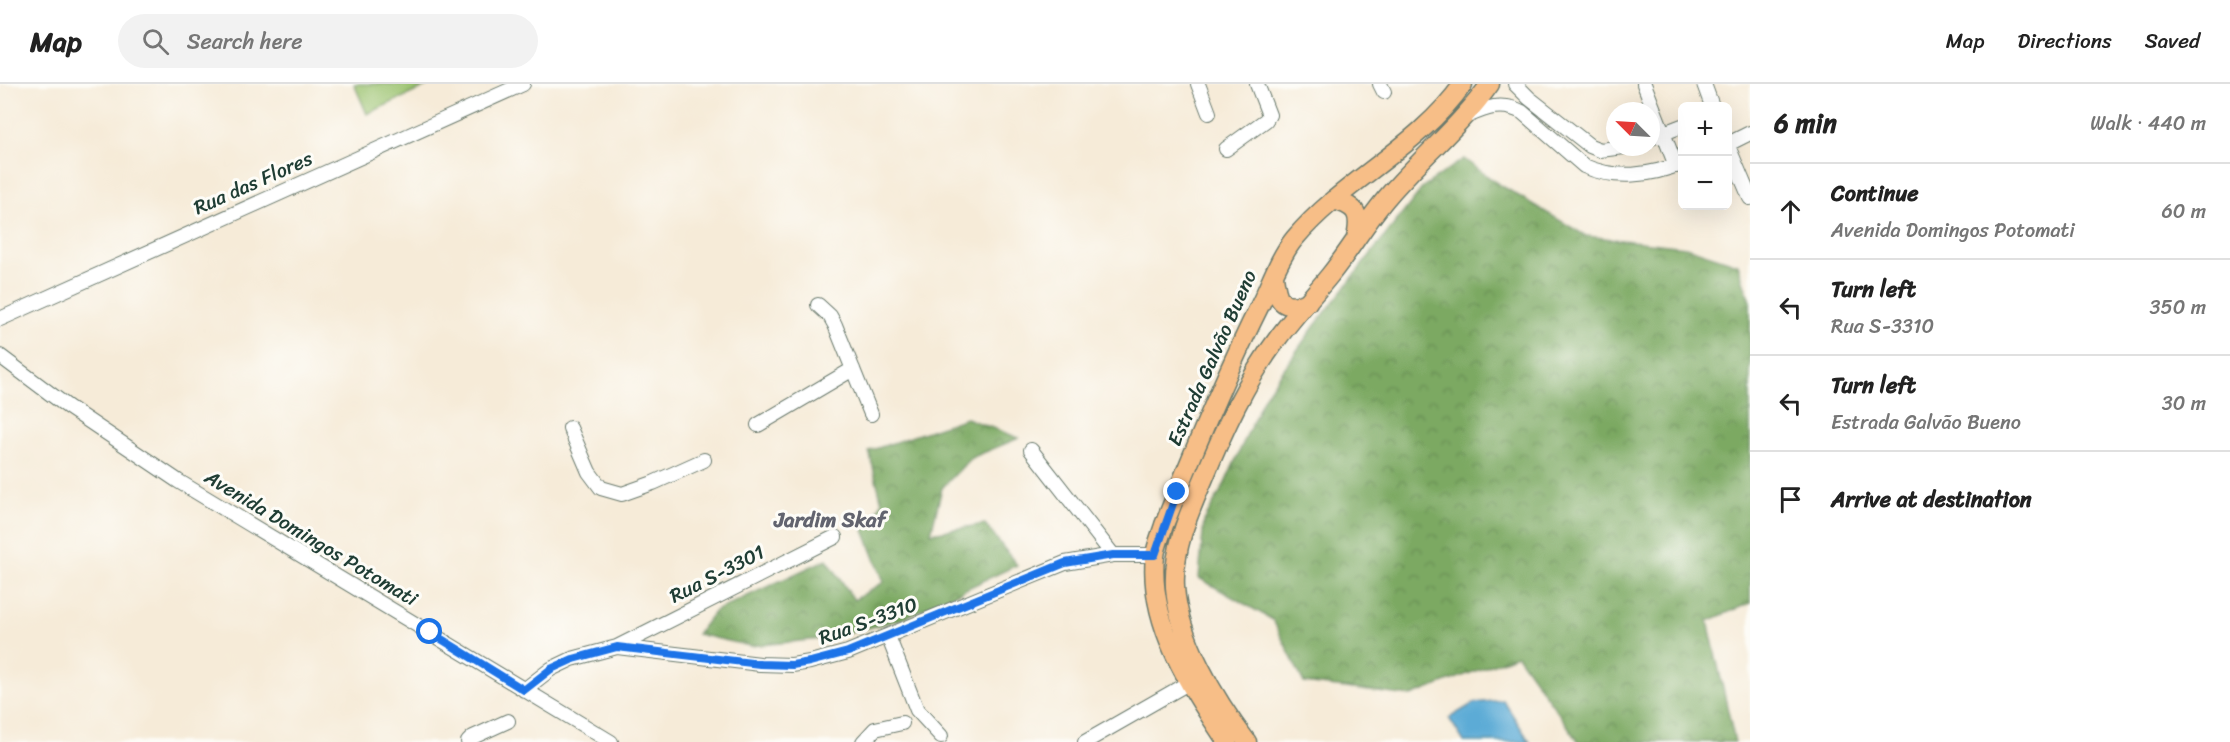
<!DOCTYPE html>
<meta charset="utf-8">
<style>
:root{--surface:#fff;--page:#f2f2f2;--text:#222;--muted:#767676;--line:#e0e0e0}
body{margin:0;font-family:Sriracha,sans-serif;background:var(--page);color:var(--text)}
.controls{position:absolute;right:18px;top:18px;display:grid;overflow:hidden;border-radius:9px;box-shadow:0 6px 24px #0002}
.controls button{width:54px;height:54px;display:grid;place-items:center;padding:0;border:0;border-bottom:2px solid var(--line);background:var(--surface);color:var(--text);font:30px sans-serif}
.compass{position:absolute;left:1606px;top:18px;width:54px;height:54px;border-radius:50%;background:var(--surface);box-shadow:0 6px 24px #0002;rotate:294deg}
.stop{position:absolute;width:18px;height:18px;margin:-14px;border:4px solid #1a73e8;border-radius:50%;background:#fff}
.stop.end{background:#1a73e8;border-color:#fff;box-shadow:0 2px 6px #0008}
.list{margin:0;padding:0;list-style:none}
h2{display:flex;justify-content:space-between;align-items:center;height:78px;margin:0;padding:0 24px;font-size:26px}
h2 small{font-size:20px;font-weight:400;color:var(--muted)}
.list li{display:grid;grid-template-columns:39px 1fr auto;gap:18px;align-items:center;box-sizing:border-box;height:96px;padding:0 24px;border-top:2px solid var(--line)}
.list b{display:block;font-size:22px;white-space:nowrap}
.list p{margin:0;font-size:20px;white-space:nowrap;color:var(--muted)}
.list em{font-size:20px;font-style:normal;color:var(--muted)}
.icon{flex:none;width:33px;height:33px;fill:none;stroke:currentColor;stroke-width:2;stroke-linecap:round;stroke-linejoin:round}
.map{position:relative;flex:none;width:1750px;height:658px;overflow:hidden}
header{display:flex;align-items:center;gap:36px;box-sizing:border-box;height:84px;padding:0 30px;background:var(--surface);border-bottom:2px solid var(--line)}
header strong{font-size:28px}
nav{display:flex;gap:33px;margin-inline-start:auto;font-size:21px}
.search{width:420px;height:54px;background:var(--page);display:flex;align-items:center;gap:15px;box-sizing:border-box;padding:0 21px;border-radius:33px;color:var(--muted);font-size:22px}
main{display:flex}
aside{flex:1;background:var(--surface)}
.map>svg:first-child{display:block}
.green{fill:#9bc36f;stroke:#5d8052;stroke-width:1.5}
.forest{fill:url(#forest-crowns);stroke:#4e734b;stroke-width:1.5}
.water{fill:#5babd6;stroke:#3d7485;stroke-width:1.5}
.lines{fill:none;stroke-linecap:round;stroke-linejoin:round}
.minor-casing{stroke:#6a7a6d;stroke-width:16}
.major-casing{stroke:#6a7a6d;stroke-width:21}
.minor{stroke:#fff;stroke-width:14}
.major{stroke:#f7be87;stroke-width:18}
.route{stroke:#1a73e8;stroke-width:8}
.labels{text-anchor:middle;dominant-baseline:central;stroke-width:6;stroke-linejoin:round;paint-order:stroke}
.street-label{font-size:20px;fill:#1f3d34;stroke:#fdfcf7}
.neighbourhood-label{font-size:21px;font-weight:bold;fill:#62646f;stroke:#fdfcf7}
</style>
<header>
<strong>Map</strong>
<div class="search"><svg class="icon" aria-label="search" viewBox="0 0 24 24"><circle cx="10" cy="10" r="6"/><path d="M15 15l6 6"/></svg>Search here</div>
<nav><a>Map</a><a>Directions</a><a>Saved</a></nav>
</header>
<main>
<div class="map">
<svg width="1750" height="658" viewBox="0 0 1750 658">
<defs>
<pattern id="forest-crowns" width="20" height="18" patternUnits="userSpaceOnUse" patternTransform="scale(1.5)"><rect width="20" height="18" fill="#7ca962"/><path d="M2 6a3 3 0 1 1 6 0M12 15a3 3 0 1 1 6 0" fill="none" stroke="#658b52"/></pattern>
</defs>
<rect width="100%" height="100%" fill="#fdfcf7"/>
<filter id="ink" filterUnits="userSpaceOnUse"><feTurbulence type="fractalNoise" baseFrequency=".0167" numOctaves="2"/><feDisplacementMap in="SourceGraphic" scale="12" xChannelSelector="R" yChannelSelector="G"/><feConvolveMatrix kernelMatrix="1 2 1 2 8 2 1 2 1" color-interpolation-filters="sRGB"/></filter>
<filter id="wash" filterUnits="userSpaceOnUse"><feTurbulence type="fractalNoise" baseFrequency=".008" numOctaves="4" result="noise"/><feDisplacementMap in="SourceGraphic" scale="24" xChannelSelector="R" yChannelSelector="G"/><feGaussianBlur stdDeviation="1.35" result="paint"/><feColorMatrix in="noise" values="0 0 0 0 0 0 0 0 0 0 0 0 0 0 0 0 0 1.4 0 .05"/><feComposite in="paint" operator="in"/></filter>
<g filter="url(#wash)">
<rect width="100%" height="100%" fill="#f6ebd8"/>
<path class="green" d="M354 0H432L367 30Z"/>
<path class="forest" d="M1464 75 1497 99 1586 152 1686 163 1738 180 1750 218V519L1708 537 1735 658H1579L1517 571 1411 612 1304 599 1273 536 1199 494 1204 437 1225 399 1264 313 1313 244 1424 102Z
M966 334 1019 354 971 374 942 404 931 449 985 440 1017 481 902 535 831 554 750 562 697 550 715 527 827 475 854 516 884 498 864 446 882 419 869 367Z"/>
<path class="water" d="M1503 616 1530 658H1464L1449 634 1474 619Z"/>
</g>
<g filter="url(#ink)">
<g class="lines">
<g class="minor-casing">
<path id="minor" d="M1198 0 1209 29
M1380 0 1384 8
M1515 0 1529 14 1590 62 1600 66 1624 63
M1644 0 1676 82
M1704 0 1712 22
M1465 33C1486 24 1501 17 1522 28L1584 82C1615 96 1651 92 1682 79
M1651 54 1682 42
M1728 60 1750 49
M1728 62 1750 114
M1226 65 1266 36 1269 31 1257 0
M818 221 830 232 835 241 871 330
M0 235 523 0
M0 272 68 323 178 397 611 658
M758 341 853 285
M570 344 589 388 601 404 622 410 653 399 704 376
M1031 366 1113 471
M888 552 917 626 941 652
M617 563 835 453
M524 606 551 585 572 575 617 563 760 580 792 581 810 578 848 568 1065 479 1113 471H1155
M468 658 473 653 508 637
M863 658 875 645 902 639
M1085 658 1190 598"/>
</g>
<g class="major-casing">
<path id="major" d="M1333 116C1357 122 1361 130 1356 154
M1274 192C1277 216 1281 228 1308 218
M1227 658C1191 604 1148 540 1155 472 1156 462 1161 451 1164 441 1194 366 1225 291 1261 219 1271 198 1280 172 1295 154 1344 96 1419 63 1463 0
M1247 658C1216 617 1178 554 1175 503 1173 464 1189 429 1204 394 1224 345 1246 297 1278 254 1294 232 1313 212 1330 191 1351 165 1367 136 1389 111 1422 73 1461 41 1490 0"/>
</g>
<use href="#minor" class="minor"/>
<use href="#major" class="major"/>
</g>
</g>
<g class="lines" filter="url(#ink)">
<path class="route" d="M430 548 524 606 551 585 573 575 617 563 760 580 792 581 810 578 848 568 1065 479 1113 471H1155L1177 408"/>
</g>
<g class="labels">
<g class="street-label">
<text transform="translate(253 99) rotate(-24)">Rua das Flores</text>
<text transform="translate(1212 274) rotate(-66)">Estrada Galvão Bueno</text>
<text transform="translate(311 454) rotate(31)">Avenida Domingos Potomati</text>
<text transform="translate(717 490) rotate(-27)">Rua S-3301</text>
<text transform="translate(868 537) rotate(-20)">Rua S-3310</text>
</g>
<g class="neighbourhood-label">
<text x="830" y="436">Jardim Skaf</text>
</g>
</g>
</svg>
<div class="controls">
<button>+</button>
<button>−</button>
</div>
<svg class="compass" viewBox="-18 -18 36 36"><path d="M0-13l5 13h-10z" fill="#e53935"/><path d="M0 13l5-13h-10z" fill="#767676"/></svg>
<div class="stop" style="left:430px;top:548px"></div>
<div class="stop end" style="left:1177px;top:408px"></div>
</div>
<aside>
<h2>6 min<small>Walk · 440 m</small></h2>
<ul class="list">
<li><svg class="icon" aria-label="ahead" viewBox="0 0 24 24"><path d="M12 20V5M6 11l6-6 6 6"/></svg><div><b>Continue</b><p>Avenida Domingos Potomati</p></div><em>60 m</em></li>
<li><svg class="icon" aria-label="left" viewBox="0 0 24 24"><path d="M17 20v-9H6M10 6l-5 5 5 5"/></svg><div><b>Turn left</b><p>Rua S-3310</p></div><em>350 m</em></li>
<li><svg class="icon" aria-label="left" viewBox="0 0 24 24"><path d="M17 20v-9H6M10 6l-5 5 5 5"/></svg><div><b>Turn left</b><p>Estrada Galvão Bueno</p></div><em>30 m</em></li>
<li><svg class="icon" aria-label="arrive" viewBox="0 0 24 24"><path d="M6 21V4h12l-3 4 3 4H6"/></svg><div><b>Arrive at destination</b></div></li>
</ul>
</aside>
</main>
